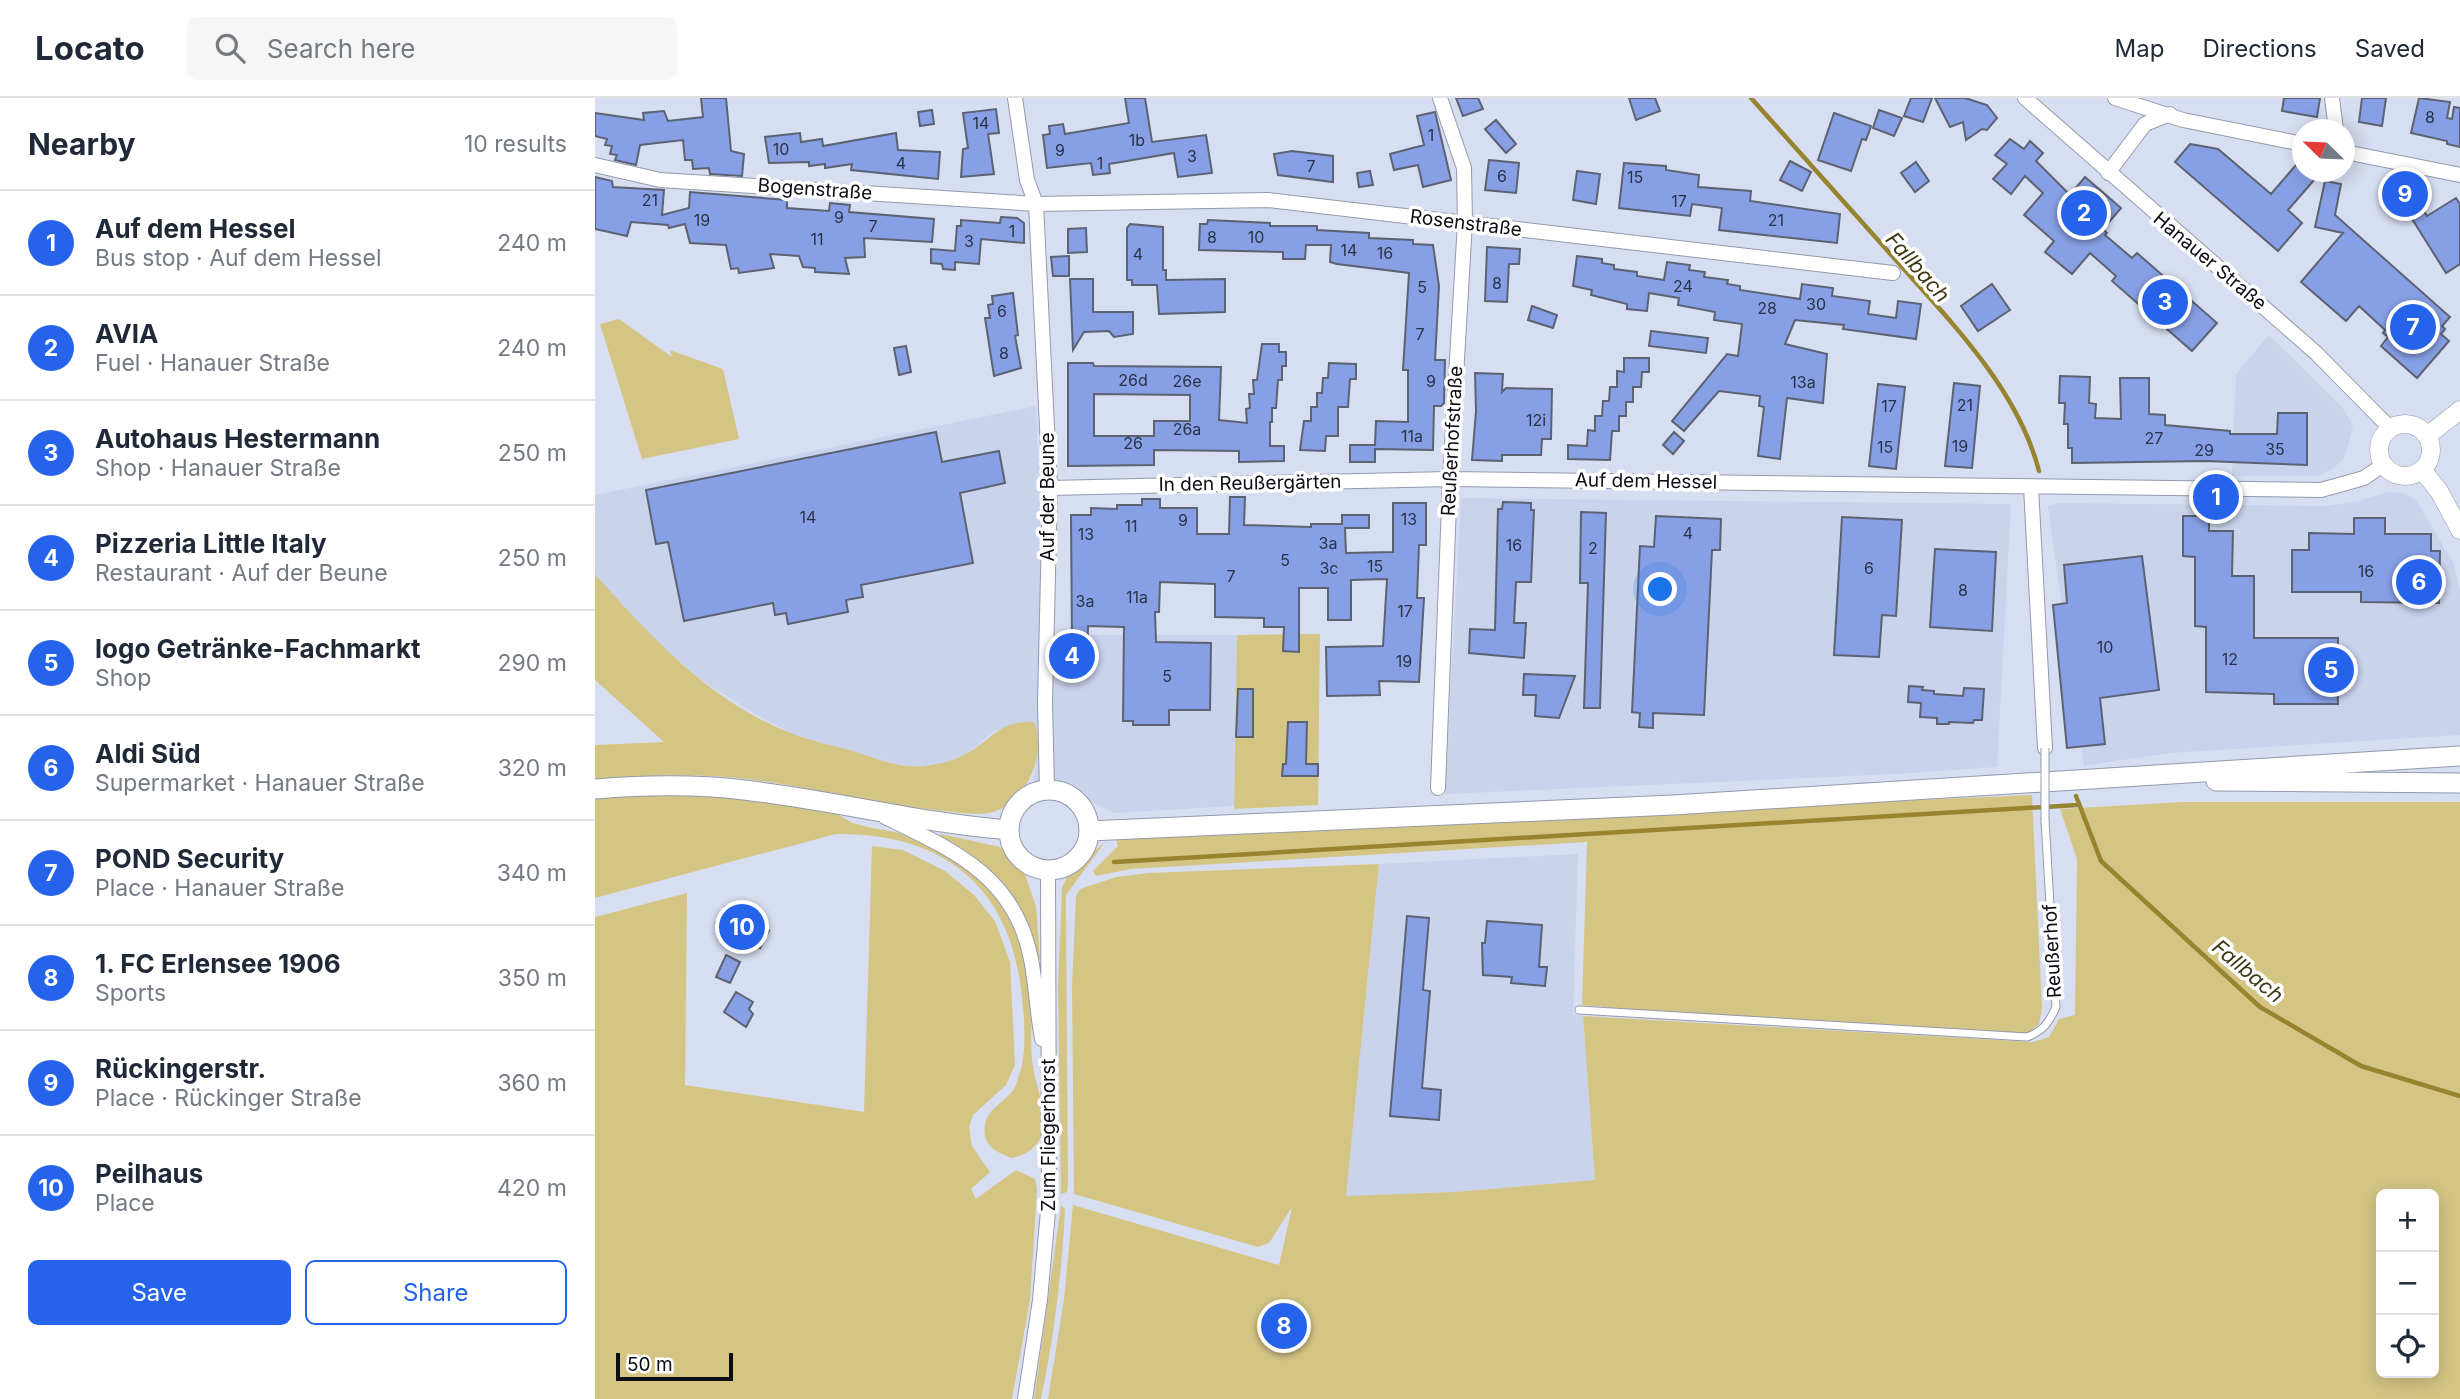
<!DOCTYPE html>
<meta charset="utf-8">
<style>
:root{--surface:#fff;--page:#f6f6f7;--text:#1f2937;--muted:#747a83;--line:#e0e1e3;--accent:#2563eb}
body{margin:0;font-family:Inter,sans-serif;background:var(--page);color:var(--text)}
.controls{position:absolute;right:21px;bottom:21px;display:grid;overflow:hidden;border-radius:10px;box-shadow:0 4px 18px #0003}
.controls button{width:63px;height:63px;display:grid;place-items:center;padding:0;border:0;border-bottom:2px solid var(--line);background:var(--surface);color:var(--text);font:35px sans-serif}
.compass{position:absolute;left:1697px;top:21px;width:63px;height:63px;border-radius:50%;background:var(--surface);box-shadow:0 4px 18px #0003;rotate:293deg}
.scale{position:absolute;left:21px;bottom:18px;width:117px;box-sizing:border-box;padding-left:7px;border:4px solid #0b0d13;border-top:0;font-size:19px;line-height:24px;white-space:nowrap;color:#0b0d13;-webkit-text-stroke:5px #fff;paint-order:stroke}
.you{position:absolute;left:1066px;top:492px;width:24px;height:24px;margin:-18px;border:5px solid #fff;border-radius:50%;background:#1a73e8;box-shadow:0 0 0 10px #1a73e833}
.badge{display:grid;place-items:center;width:46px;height:46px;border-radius:50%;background:var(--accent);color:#fff;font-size:23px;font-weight:700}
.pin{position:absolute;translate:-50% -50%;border:4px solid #fff;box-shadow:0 2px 7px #0006}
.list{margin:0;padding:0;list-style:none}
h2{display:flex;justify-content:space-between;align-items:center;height:91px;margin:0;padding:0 28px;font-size:30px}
h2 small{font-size:23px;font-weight:400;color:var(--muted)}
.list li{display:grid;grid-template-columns:46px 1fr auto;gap:21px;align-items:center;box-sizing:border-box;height:105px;padding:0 28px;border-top:2px solid var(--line)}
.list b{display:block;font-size:26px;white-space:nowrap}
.list p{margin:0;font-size:23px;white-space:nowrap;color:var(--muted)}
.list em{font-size:23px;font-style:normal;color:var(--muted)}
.actions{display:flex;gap:14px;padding:21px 28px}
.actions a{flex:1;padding:16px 0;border:2px solid var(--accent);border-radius:10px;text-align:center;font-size:24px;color:var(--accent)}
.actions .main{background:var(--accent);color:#fff}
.icon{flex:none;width:38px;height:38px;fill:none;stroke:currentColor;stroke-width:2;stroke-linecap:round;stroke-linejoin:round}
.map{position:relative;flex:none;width:1865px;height:1301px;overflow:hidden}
header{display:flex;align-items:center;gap:42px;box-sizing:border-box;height:98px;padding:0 35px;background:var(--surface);border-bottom:2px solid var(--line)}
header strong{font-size:33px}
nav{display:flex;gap:38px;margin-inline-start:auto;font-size:24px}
.search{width:490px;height:63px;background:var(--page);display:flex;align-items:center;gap:18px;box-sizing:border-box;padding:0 24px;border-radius:10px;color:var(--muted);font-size:26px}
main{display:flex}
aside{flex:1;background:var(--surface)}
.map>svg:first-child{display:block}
.built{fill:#c9d3ec}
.green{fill:#d5c585;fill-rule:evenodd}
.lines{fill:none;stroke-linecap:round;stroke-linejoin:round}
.stream{stroke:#97842f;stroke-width:4.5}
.building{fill:#87a0e5;stroke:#5c6272;stroke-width:2;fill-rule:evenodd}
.service-casing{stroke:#939aac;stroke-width:9}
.minor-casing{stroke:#939aac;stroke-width:16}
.tertiary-casing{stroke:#939aac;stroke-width:19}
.secondary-casing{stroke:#939aac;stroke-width:21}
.service{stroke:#fff;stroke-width:7}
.minor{stroke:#fff;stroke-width:14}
.tertiary{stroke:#fff;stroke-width:18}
.secondary{stroke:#fff;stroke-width:19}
.service-bridge-casing{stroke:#939aac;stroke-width:9;stroke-linecap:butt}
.service-bridge{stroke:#fff;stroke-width:7}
.labels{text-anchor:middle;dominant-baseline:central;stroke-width:7;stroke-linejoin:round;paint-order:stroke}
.number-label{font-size:16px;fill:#2a3248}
.street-label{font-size:19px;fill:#0b0d13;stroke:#fff}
.water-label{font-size:21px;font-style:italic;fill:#413914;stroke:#fff}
</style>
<header>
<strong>Locato</strong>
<div class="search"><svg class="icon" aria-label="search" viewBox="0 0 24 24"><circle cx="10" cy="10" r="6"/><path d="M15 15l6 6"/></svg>Search here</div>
<nav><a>Map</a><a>Directions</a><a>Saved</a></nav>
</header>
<main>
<aside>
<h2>Nearby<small>10 results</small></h2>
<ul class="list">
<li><span class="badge">1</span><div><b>Auf dem Hessel</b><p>Bus stop · Auf dem Hessel</p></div><em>240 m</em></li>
<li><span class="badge">2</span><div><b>AVIA</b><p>Fuel · Hanauer Straße</p></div><em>240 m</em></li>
<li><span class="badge">3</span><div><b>Autohaus Hestermann</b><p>Shop · Hanauer Straße</p></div><em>250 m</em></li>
<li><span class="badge">4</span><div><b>Pizzeria Little Italy</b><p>Restaurant · Auf der Beune</p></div><em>250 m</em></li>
<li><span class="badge">5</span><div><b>logo Getränke-Fachmarkt</b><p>Shop</p></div><em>290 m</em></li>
<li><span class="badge">6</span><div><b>Aldi Süd</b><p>Supermarket · Hanauer Straße</p></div><em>320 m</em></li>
<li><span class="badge">7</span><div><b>POND Security</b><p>Place · Hanauer Straße</p></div><em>340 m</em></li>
<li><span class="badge">8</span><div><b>1. FC Erlensee 1906</b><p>Sports</p></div><em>350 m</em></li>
<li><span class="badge">9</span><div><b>Rückingerstr.</b><p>Place · Rückinger Straße</p></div><em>360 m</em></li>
<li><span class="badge">10</span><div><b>Peilhaus</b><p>Place</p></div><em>420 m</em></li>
</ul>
<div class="actions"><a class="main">Save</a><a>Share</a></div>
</aside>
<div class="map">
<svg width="1865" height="1301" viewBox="0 0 1865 1301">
<rect width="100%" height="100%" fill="#d7def1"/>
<path class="built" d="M1674 237 1748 310 1758 328 1750 359 1739 370 1723 378H1637L1641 276Z
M441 308 451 537H642L639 708 520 715 498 705 477 686 439 684 443 635 400 632 376 653 351 665 313 670 200 637 160 616 108 583 58 541 0 476V397Z
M1793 394 1808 395 1821 402 1858 464 1865 493V637L1575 655 1489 668 1453 408 1464 405 1730 408 1763 403Z
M866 400 1416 406 1402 669 1302 676 850 696Z
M983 756 978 916 988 918 1000 1082 860 1094 751 1099 784 766Z"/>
<path class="green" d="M24 221 77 259 75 252 128 271 144 341 47 361 5 226Z
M0 476C56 539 118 607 201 637 219 644 239 647 257 653 281 660 304 671 329 668 346 666 359 663 374 654 400 639 404 623 439 624 452 655 433 700 401 713 386 719 363 714 348 713 284 707 222 690 159 682 106 675 53 677 0 681V647L69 644 0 582Z
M725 536 723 707 639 711 642 537Z
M60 694C115 697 187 698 239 715 246 717 251 722 258 725 276 731 296 732 315 738 373 759 414 796 432 857 443 897 430 943 441 983 450 1016 459 1050 417 1060 406 1056 393 1051 390 1038 386 1012 407 1008 419 991 422 986 424 976 426 971 432 946 429 916 426 891 413 785 345 735 241 736L0 800V698Z
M1437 697 1447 911 1444 926 1432 936 1163 922 987 907 992 744 536 771 501 778 498 773 523 748 521 742 716 729Z
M1588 704H1865V1301H453L469 1201 478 1107 684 1167 697 1109 674 1145 663 1149 479 1096 477 888 481 798 485 791 521 779 554 775 784 766 751 1098 860 1094 1000 1082 988 918 1438 944 1454 939 1464 921 1480 917 1482 761 1465 711ZM1786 1096H1839V1275H1786Z
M346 736 405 749 430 776 441 809 445 861 441 860C421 801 404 768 344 739Z
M510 744 471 797V805L473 1085 472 1094 466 1096 463 887 467 790 474 774Z
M277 748 308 752 350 773 379 797 400 823 415 864 420 967 411 987 378 1017 374 1029 377 1048 395 1074 376 1091 381 1101 421 1072 440 1081 442 1091 435 1202 417 1301H0V819L92 795 90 987 269 1014Z
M466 1107 470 1111C467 1175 459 1239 446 1301H439Z"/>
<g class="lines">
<path class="stream" d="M1156 0C1201 50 1246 101 1291 151 1349 217 1422 287 1444 373
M1481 698 1506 763 1665 909 1766 968 1865 998
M519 764 1482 707"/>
</g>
<path class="building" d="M106 0H131L136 53 149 56 147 78 115 76 114 70 98 71 97 62H90L88 42 45 47 41 67 20 62 22 57 15 56 17 48 10 47 12 41 0 38V15L49 22 48 15 69 13 73 23 108 19Z
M530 0H550L557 44 611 37 617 75 583 79 579 55 514 66 515 75 498 77 496 65 452 70 448 37 455 36 454 28 468 26 470 36 534 25Z
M861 0H883L888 11 868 18Z
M1034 0H1060L1065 13 1041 22Z
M1316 0H1337L1328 24 1309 18Z
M1340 0H1370L1392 7 1402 20 1392 32 1387 31 1371 42 1368 24 1355 29Z
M1689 0H1725L1722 19 1687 13Z
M1767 0H1791L1787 28 1764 24Z
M1824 0 1855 4 1852 20 1857 21 1859 9 1865 10V49L1852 46V43L1816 35Z
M401 11 404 35 393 36 399 76 366 79 368 51 373 50 368 15Z
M337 12 339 26 325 28 323 14Z
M1284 12 1307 20 1299 38 1278 30Z
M840 14 856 82 828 89 823 67 799 72 795 56 829 47 822 18Z
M1239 15 1276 28 1271 42 1267 41 1256 73 1223 62Z
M901 22 921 46 911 55 890 31Z
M205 35 206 44 227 41 228 48 301 35 303 52 345 54 343 81 256 72 257 66 230 70V66L214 68V64L174 65 170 39Z
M1415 41 1429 51 1435 43 1448 55 1441 63 1475 97 1490 79 1526 110 1508 131 1512 135 1510 137 1537 160 1542 155 1622 225 1597 253 1517 183 1521 178 1495 155 1477 176 1450 154 1459 143 1429 117 1448 95 1430 78 1416 96 1398 81 1412 66 1400 57Z
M1595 46 1623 51 1676 96 1701 67 1719 82 1693 112 1707 125 1683 153 1580 64Z
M697 53 738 58V84L683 77 679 56Z
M894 62 924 65 921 95 890 92Z
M1195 63 1216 74 1207 93 1185 82Z
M1321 64 1334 83 1320 94 1306 75Z
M1029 65 1071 68V72L1104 77 1103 89 1156 93 1155 103 1245 116 1242 145 1124 132 1127 110 1097 106 1095 118 1024 110Z
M775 73 778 87 764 89 762 75Z
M982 73 1005 76 1001 106 978 102Z
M0 79 17 83 18 89 69 92 67 117 94 110 95 94 192 102V110L234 113 235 105 255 107 254 114 339 121 337 144 269 140 270 159 250 160 254 176 220 174V170L208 169 204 158 175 156 179 170 144 175 143 170 136 171 131 147 95 145 90 126 74 130 73 127 36 124 32 138 0 131Z
M1730 83 1746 86 1740 117 1855 219 1847 228 1850 231 1846 236 1854 243 1822 280 1786 248 1793 239 1788 235 1790 232 1764 208 1751 223 1706 184 1748 135 1720 129Z
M1813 89 1832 118 1861 100 1865 106V166L1851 175 1802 97Z
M406 119 422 120 429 125V145L386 141 384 166 360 164V172L348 171 347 166 336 165V151L360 153 362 128H366V122L405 125Z
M613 122 675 125V128H722V132L774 135V140L818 142V146L838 147 844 188 840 262H850L849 305 846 308H839L838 352 780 351V364H755V347H780L781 323 813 324V272H808L814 175 742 166 735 164 736 147H711L710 161H688V154L604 152 605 126H612Z
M535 126 568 129V172H571V182L630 181V214L564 216 562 187H537V182H532V130Z
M491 130 492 154 473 155V131Z
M892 149 925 151 924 166H914L912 204 890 203Z
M474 158V178H458L456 159Z
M982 158 1007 161V165L1019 167V171L1042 174V178L1069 182 1072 164 1095 167 1094 172 1110 174 1109 179 1133 182 1132 186 1145 188V192L1205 201 1207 186 1238 190 1237 198 1275 203 1273 216 1301 220 1303 203 1326 206 1321 241 1248 231 1249 227 1200 222 1190 246 1232 256 1228 305 1192 300 1185 361 1163 358 1169 309 1164 308 1165 298 1124 293 1089 333 1077 323 1132 256 1143 258 1147 226 1119 222 1120 214 1083 207 1084 200 1054 195 1052 213 1032 211V206L996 197 997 192 978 188Z
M475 181H498V214H538V236L519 239 514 233 489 234 478 252Z
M1397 186 1415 212 1383 233 1366 208Z
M418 195 423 237 420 238 426 270 399 278 390 220H395L393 207 398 206 397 198Z
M937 208 962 217 958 230 933 222Z
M1056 233 1113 240 1111 255 1054 248Z
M667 246H684V254H691V268H687V282H683L681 310H677V324H675V348H689V363L644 364V353L559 352V367L473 368V265H498L499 268 626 269 624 322 652 325 651 311 655 310 654 296H659L658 282H662ZM499 296 595 297V323H559V338H499Z
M311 248 316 274 304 277 299 250Z
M1029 260H1054V274H1047L1046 289H1038V304H1031V318H1024V333H1017L1015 362 973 361V347L992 348 993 332 1000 333V318H1007L1008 303H1014L1015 289H1022V273L1029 274Z
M734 265 761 266V281H755L753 309H743V338H731L730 353 705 352 709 323H716V309H722V295H727L728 280H733Z
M880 275 908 276 907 294 911 290 957 291 956 341H947L946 357H907V363L877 362 881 313Z
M1465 278 1495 279 1494 305 1501 306 1500 320 1526 321 1525 280H1554V316L1570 317V327L1635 333V336H1682L1683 315H1712V367L1610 363 1477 365V350H1473V326H1469L1470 305H1464Z
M1359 285 1385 288 1377 370 1350 368Z
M1283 286 1310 289 1301 371 1274 368Z
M341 334 347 364 404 353 410 385 365 395 378 465 266 487 268 499 251 502 253 514 193 526 191 515 180 517 178 505 89 523 73 444 61 446 51 392Z
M1079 334 1089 343 1078 356 1068 347Z
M635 399H650L649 427 716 429V426H747V417H774V430H750L751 455 798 454V405H831V447H824L822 500H829L824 584 784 583 785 597 732 598 731 549 788 548 792 481 756 482V522H733V490H704V554L688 553 689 529H669V520L620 519V486L565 484 564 514H560L561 544 616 545 615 612H574V627H538V623H528L529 529 493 528 492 571H472L473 546 477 543 476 417H496V410L522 411V407H547V401H565V410H602V436H634Z
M908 404 936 405V412H939L936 484H921L919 525H931L929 560 874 555 875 531 900 532 903 411H907Z
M986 414 1011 415 1005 610H989L993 485H985Z
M1061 418 1126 421 1125 452H1117L1109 617 1058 615V630L1044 629 1045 615 1037 614 1045 448 1059 449Z
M1588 418H1614V433H1638L1637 478H1659V540H1743V563H1749V582H1742L1743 606H1679V596L1611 594V529L1600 528V459L1588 458Z
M1247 419 1307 422 1301 518 1287 517 1284 559 1239 557Z
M1759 420H1790V436H1836V453H1845L1844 505 1766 504V494H1697V452H1714V435L1759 436Z
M1340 451 1401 454 1397 533 1335 529Z
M1547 458 1564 592 1505 600 1510 646 1472 650 1458 507 1472 505 1469 467Z
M929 576 980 578 964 620 940 618 941 597H928Z
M1314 588 1328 589 1327 592 1339 593V596L1368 598 1369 590 1389 591 1387 622H1379L1378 625 1354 624V626H1342V620L1325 619 1326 605 1313 604Z
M643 591H658V639H641Z
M693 624H712L711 666H723V678H687L688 666H691Z
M130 809 174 833 165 850 121 825Z
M812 818 834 820 828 892 835 893 827 990 846 992 844 1022 795 1018Z
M892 823 947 827 944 869H952L950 888 916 885 917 879 888 877 887 845H890Z
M131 857 145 864 135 885 121 879Z
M141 894 158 904 154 911 158 916 151 929 129 914Z"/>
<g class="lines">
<g class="service-casing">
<path id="service" d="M984 912 1432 939C1448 933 1454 925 1461 909L1450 722"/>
</g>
<g class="minor-casing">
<path id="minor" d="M420 0 432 82 441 106 455 390 450 605 452 692
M1430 0 1721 255 1795 330
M1520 0 1588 22 1708 46
M1737 0 1741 32
M1750 54 1865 77
M0 67 65 82 441 106 673 102 1298 175
M1513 75 1550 26 1575 16
M1436 389 1450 650
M455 390 855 381 1726 392 1769 380 1788 367
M843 690 855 381 870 124 869 70 845 0
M290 719C358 752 420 778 436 861 441 887 442 914 447 941
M430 1301 445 1202 454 1102 453 772"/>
</g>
<g class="tertiary-casing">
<path id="tertiary" d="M1784 352a26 26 0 1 1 52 0a26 26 0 1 1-52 0Z
M1832 338 1865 312
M1827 372 1844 393 1865 432"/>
</g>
<g class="secondary-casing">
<path id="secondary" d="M1621 683 1865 685
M0 691C50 687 99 686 149 692 238 702 325 725 414 732
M414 732a40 40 0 1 1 80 0a40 40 0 1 1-80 0Z
M494 733 1078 707 1865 658"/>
</g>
<use href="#service" class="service"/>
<use href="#minor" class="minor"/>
<use href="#tertiary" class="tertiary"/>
<use href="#secondary" class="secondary"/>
<g class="service-bridge-casing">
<path id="service-bridge" d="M1450 650V722"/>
</g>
<use href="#service-bridge" class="service-bridge"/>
</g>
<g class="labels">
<g class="number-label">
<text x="1835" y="19">8</text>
<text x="386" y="25">14</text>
<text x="836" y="37">1</text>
<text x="542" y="42">1b</text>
<text x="186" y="51">10</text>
<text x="465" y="52">9</text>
<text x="597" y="58">3</text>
<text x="306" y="65">4</text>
<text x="505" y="65">1</text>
<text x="716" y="68">7</text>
<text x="907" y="78">6</text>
<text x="1040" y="79">15</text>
<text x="55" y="102">21</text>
<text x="1084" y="103">17</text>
<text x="244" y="119">9</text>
<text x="107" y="122">19</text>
<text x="1181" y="122">21</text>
<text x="278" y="128">7</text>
<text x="417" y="133">1</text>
<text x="617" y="139">8</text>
<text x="661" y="139">10</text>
<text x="222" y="141">11</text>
<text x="374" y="143">3</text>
<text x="754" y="152">14</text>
<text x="790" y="155">16</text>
<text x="543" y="156">4</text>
<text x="902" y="185">8</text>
<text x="1088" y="188">24</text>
<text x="827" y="189">5</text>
<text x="1221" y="206">30</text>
<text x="1172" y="210">28</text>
<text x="407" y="213">6</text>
<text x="825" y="236">7</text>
<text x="409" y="255">8</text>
<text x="538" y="282">26d</text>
<text x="592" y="283">26e</text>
<text x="836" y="283">9</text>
<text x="1208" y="284">13a</text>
<text x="1370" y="307">21</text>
<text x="1294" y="308">17</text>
<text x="941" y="322">12i</text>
<text x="592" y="331">26a</text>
<text x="817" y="338">11a</text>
<text x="1559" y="340">27</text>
<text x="538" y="345">26</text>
<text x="1365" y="348">19</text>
<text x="1290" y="349">15</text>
<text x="1680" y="351">35</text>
<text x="1609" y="352">29</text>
<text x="213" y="419">14</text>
<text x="814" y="421">13</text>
<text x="588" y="422">9</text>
<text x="536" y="428">11</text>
<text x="1093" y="435">4</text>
<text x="491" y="436">13</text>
<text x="733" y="445">3a</text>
<text x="919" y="447">16</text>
<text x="998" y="450">2</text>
<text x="690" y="462">5</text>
<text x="780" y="468">15</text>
<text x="734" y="470">3c</text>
<text x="1274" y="470">6</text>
<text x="1771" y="473">16</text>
<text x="636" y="478">7</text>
<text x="1368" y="492">8</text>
<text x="542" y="499">11a</text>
<text x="490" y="503">3a</text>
<text x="810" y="513">17</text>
<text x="1510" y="549">10</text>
<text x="1635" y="561">12</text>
<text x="809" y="563">19</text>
<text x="572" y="578">5</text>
</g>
<g class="street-label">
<text transform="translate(220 91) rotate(4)">Bogenstraße</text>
<text transform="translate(871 125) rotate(7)">Rosenstraße</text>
<text transform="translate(1615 163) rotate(40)">Hanauer Straße</text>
<text transform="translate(857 343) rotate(-87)">Reußerhofstraße</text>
<text transform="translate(1051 383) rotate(1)">Auf dem Hessel</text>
<text transform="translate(655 385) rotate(-1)">In den Reußergärten</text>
<text transform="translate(452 399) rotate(-90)">Auf der Beune</text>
<text transform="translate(1457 853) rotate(-93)">Reußerhof</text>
<text transform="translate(453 1037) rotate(-90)">Zum Fliegerhorst</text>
</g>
<g class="water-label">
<text transform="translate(1323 169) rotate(49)">Fallbach</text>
<text transform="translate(1653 873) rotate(40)">Fallbach</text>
</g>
</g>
</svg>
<div class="controls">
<button>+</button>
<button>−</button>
<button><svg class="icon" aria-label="locate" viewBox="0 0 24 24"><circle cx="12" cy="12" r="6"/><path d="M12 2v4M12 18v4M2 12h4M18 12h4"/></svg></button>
</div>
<svg class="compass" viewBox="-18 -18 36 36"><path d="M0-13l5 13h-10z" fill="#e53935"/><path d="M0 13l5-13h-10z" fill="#747a83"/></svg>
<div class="scale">50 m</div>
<div class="you"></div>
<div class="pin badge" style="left:1621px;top:399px">1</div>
<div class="pin badge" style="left:1489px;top:115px">2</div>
<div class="pin badge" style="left:1570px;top:204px">3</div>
<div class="pin badge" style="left:477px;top:558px">4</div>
<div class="pin badge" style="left:1736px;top:572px">5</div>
<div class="pin badge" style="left:1824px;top:484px">6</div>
<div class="pin badge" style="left:1818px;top:229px">7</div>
<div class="pin badge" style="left:689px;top:1228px">8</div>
<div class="pin badge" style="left:1810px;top:96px">9</div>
<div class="pin badge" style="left:147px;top:829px">10</div>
</div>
</main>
